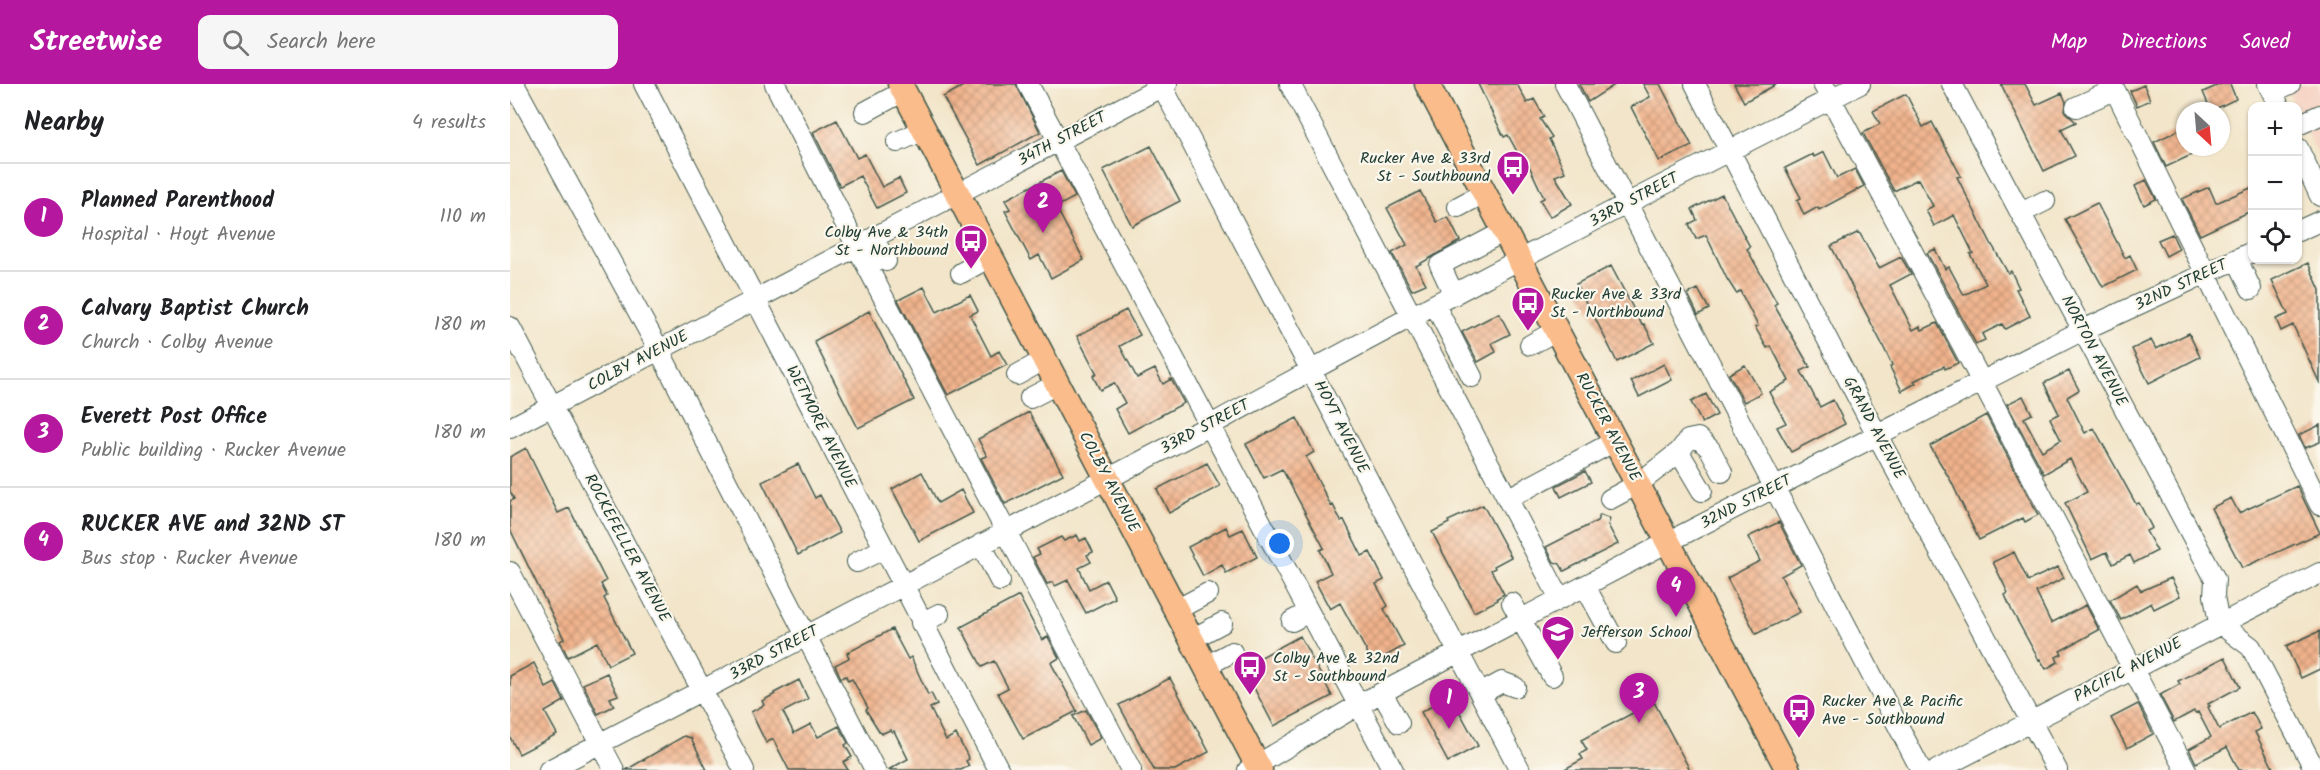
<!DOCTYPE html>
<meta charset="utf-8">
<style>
:root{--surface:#fff;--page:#f6f6f6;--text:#202124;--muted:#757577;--line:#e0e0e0;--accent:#b5179e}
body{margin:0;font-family:Kalam,sans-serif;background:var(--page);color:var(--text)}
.controls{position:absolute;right:18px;top:18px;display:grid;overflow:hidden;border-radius:12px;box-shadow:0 2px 4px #0004}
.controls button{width:54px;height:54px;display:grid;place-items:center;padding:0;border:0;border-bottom:2px solid var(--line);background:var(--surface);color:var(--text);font:30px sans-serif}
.compass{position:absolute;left:1666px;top:18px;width:54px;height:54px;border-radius:50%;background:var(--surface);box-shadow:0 2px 4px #0004;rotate:154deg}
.you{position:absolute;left:770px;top:460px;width:21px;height:21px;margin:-15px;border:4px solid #fff;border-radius:50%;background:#1a73e8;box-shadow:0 0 0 9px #1a73e833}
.badge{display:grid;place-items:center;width:39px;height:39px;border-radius:50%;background:var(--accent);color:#fff;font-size:20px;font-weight:700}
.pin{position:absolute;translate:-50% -50px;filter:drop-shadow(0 2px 3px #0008)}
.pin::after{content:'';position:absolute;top:32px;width:21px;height:18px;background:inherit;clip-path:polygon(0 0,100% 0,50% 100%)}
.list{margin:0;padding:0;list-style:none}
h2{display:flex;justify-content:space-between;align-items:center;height:78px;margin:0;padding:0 24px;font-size:26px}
h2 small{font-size:20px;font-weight:400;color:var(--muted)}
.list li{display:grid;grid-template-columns:39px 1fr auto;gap:18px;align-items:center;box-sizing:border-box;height:108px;padding:0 24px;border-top:2px solid var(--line)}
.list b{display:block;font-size:22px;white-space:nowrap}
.list p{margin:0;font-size:20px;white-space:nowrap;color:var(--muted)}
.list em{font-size:20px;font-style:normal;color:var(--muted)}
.icon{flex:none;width:33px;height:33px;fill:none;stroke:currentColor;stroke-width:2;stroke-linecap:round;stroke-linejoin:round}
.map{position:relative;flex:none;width:1810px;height:686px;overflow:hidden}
header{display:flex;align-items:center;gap:36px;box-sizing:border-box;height:84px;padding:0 30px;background:var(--accent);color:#fff}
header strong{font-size:28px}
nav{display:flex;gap:33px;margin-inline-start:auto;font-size:21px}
.search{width:420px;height:54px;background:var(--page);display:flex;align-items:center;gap:15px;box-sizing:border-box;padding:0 21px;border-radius:12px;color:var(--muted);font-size:22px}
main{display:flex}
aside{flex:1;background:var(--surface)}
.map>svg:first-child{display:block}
.built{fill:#f5d2c2}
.building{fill:url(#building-cross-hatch)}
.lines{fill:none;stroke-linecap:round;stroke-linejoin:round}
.minor-casing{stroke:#3f564a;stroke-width:22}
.major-casing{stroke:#3f564a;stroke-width:27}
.minor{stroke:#fff;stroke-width:20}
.major{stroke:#f9bc8a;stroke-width:24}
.labels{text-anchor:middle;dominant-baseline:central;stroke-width:4.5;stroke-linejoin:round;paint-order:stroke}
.street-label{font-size:16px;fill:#1f3d34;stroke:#fbf7ec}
.poi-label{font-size:16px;fill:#1f3d34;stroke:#fbf7ec;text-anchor:start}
</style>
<header>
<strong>Streetwise</strong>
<div class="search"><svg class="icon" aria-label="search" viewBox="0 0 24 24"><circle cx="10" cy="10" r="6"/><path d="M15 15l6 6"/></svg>Search here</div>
<nav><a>Map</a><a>Directions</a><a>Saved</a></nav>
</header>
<main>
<aside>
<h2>Nearby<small>4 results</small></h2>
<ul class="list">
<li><span class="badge">1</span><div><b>Planned Parenthood</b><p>Hospital · Hoyt Avenue</p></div><em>110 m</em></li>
<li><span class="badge">2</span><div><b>Calvary Baptist Church</b><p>Church · Colby Avenue</p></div><em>180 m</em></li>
<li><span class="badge">3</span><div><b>Everett Post Office</b><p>Public building · Rucker Avenue</p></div><em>180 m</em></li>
<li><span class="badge">4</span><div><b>RUCKER AVE and 32ND ST</b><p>Bus stop · Rucker Avenue</p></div><em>180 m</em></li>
</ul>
</aside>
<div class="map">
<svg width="1810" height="686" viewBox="0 0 1810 686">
<defs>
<pattern id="building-cross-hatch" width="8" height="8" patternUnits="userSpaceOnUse" patternTransform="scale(1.5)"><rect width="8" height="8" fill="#f1b38c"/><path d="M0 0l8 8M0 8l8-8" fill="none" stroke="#c39373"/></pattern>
</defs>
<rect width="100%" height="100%" fill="#fbf7ec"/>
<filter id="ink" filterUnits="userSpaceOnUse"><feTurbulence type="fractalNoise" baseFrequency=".0167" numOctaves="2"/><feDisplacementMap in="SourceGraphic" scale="12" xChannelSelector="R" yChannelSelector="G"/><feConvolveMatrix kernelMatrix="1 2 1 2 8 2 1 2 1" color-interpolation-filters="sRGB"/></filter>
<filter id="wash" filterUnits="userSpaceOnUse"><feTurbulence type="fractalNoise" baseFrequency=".008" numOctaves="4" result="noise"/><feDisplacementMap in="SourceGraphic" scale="24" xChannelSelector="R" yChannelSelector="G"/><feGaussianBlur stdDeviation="1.35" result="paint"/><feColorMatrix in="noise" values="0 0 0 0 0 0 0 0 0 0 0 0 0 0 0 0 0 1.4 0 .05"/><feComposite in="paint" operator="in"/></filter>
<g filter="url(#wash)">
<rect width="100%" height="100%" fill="#f2e5c9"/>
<path class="built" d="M1774 0H1810V75L1788 28V22H1785Z"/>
<g id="blocks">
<path class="building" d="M457 0H506L530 48 470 81 433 13Z
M968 0H1007L1017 19 1024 15 1034 33 1030 35 1042 53 1039 55 1055 88 1045 92 1062 120 1040 133 1030 116 1034 114 1014 71 1010 73 998 51 994 53Z
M1069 0H1106L1078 18Z
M1133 0H1150L1182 62 1149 77 1121 23 1140 13Z
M1224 0H1267L1234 18Z
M1491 0H1515L1526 21 1552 9 1556 18 1555 28 1566 38 1551 45 1565 72 1534 87Z
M1711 0H1720L1726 15 1701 27 1693 8Z
M1634 1 1640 16 1627 22 1620 7Z
M1396 10 1413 43 1422 38 1451 92 1447 93 1481 159 1498 189 1501 187 1509 204 1506 205 1520 232 1495 245 1492 240 1472 250 1475 256 1466 260 1417 169 1425 165 1435 185 1439 183 1454 211 1476 200 1460 170 1463 169 1444 131 1424 142 1416 126 1423 122 1408 95 1384 107 1353 49 1370 40 1363 27Z
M327 36 347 74 355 70 372 103 389 94 396 109 367 124 350 92 330 102 303 48Z
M1675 43V63H1698L1656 83 1644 58Z
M641 62 670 117 622 142 593 86Z
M1314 68 1327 94 1345 85 1354 102 1309 126 1308 123 1294 131 1287 116 1291 114 1275 84 1303 70 1304 73Z
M551 87 565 113 546 123 574 176 541 194 529 171 521 176 495 127 500 125 495 116Z
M1636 96 1646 115 1634 121 1625 102Z
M1699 103 1706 119 1743 103V126L1690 151 1672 115Z
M910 107 927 138 938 133 950 157 906 182 916 200 902 206 882 169 897 161 877 124Z
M1212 110 1240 163 1237 165 1267 219 1264 221 1300 283 1291 287 1310 323 1323 316 1335 340 1281 368 1267 343 1276 339 1259 308 1279 297 1261 262 1257 264 1245 243 1248 242 1230 207 1226 209 1217 195 1196 151 1186 155 1179 140 1187 136 1182 125Z
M1587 119 1615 174 1620 171 1627 186 1593 203 1555 135Z
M1349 148 1369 184 1391 173 1401 190 1380 201 1403 246 1410 242 1412 246 1427 239 1448 279 1435 285 1434 282 1404 297 1406 299 1392 307 1380 283 1382 281 1371 258 1321 162Z
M1662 150 1669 165 1656 172 1648 156Z
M1798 179 1810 206V300L1783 241 1771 247 1766 235 1778 230 1762 196Z
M1101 182 1132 241 1134 240 1144 259 1107 278 1081 226H1080L1066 200Z
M414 203 427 228 460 211 468 227 460 231 481 272 489 267 497 281 438 311 388 216Z
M1188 205 1199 225 1188 231 1178 210Z
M616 226 630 251 610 262 627 294 645 285 653 300 661 295 674 319 618 349 605 325 615 319 604 299 590 306 583 292 587 290 567 252Z
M359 227 404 316 348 344 304 257Z
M989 229 1000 250 982 259 986 268 968 278 952 248Z
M1679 249 1690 273 1639 299 1622 265 1641 256 1646 265Z
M1154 280 1162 296 1129 313 1121 297Z
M1235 281 1251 309 1234 318 1219 290Z
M1559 287 1569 306 1557 313 1575 349 1584 344 1626 420 1629 419 1642 444 1636 447 1647 467 1624 479 1620 471 1603 480 1597 468 1582 475 1555 419 1577 408 1560 375 1534 390 1497 320 1513 312 1522 330 1514 334 1532 367 1551 356 1540 334 1549 330 1534 299Z
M1196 310 1207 331 1192 339 1181 318Z
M519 328 553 390 495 420 471 374 477 372 468 355Z
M1476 331 1528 431 1515 438 1513 434 1469 456 1441 397 1420 362Z
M787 334 804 368 796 373 821 422 823 421 831 437 834 436 852 472 860 468 874 496 866 500 878 522 874 525 894 562 863 579 830 519 820 525 805 497 821 489 810 466 814 464 772 385 754 394 736 360Z
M1810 341V358L1795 364 1789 351Z
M16 364 48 429 59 424 96 497 91 500 97 512 94 514 122 569 98 581 87 558 58 573 50 557 54 555 0 445V417L4 415 0 407V373Z
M697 379 710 402 659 429 647 405Z
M288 380 305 414 310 411 330 449 288 471 252 398Z
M1075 387 1081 398 1051 413 1046 402Z
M412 388 428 419 451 406 463 429 409 457 382 405Z
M1787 402 1810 449 1732 484 1701 424 1721 414 1729 429Z
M973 421 1001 473 984 482 985 484 981 486 994 510 987 514 988 516 964 528 922 448 939 439 938 437Z
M1090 431 1100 435 1098 441 1108 460 1054 487 1050 480 1044 478 1036 463 1087 437Z
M1269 438 1291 481 1271 492 1290 528 1246 550 1217 494 1250 477 1238 453Z
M716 443 720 451 733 445 747 473 716 489 712 481 693 492 678 463Z
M567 451 570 457 576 454 583 468 577 471 581 478 569 484 579 505 596 496 605 514 576 529 558 496 545 502 543 498 537 500 523 473 530 470 527 465 551 453 554 457Z
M1504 468 1518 497 1548 483 1554 494 1526 508 1541 539 1576 521 1589 546 1550 567 1552 570 1546 573 1548 578 1536 585 1530 575 1529 576 1502 527 1495 511 1498 509 1483 478Z
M1661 494 1670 512 1644 525 1641 519 1611 536 1600 516 1627 500 1631 507Z
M509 512 532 556 538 553 549 574 541 579 567 627 513 655 488 609 498 604 484 577 472 583 451 543Z
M382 545 398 575 401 573 418 611 421 609 427 621 420 624 436 656 446 650 459 675 456 677 459 682 451 686H378L398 675 384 647 382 648 380 646 371 650 356 626 358 624 342 595 338 597 336 592 331 594 325 581 339 574 337 569Z
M1810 547V585L1791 594 1776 562Z
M790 552 822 612 764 642 733 583Z
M1715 573 1730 603 1698 620 1700 622 1698 623 1709 645 1742 628 1751 645 1745 648 1764 686H1729L1717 663 1686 679 1679 665 1701 653 1688 628 1686 629 1684 627 1664 638 1650 611 1670 600 1668 597Z
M24 579 36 604 45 599 54 617 35 628 47 650 9 670 0 653V592Z
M97 589 108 611 100 614 104 622 88 630 73 600Z
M660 594 699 668 665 686H644L609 621Z
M289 596 298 615 273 628 284 649 301 640 308 653 329 642 338 659 335 661 342 673 333 678 338 686H279L263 655 256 659 241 628 254 621 252 617 265 610 264 609Z
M941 612 968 662 938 678 911 628Z
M1144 618 1180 686H1053L1073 675 1070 670 1077 666 1071 656Z
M1628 620 1643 650 1617 664 1601 634Z
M576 626 591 654 578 661 563 632Z
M174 652 181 654 197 686H116Z"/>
</g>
</g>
<g filter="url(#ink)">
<use href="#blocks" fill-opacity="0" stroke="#3f564a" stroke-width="1.5"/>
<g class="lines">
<g class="minor-casing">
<path id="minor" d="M4 0 149 266 365 686
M134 0 489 686
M265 0 347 163 621 686
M518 0 883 686
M651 0 1010 686
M780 0 1050 515
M1055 0 1411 686
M1185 0 1367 351 1547 686
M1313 0 1472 298 1676 686
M1442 0 1705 495 1704 512 1709 539
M1602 0 1810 421
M1758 0 1769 22
M1762 8 1780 0
M1566 23 1604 6
M355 28 394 7
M1788 41 1810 31
M387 58 414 46
M1788 64 1810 112
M948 123 974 109
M1511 129 1535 117
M1788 147 1810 137
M363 154 376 177
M1727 175 1741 205
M451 189 480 173
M944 211 930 181 995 147
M925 221 962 293
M0 243 234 686
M1020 261 1047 246
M507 291 534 276
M520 314 547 300
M0 344 657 0
M1169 368 1178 356 1188 354 1200 365 1212 388
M997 415 1105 357
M1100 415 1128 400 1169 368 1192 407
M471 460 490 497
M347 478 373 465
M0 488 104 686
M1075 502 1106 559
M1002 519 1042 592
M666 526 698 509
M782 537 799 528
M411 539 429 530
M1709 539 1741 563 1805 686
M682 555 712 539
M696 582 722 568
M872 609 889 639
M970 610 992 598 1005 603
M39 686 699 342C913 224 1132 111 1350 0
M738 686 850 620 1158 458 1573 246 1742 168
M1427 686 1810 489"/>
</g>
<g class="major-casing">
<path id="major" d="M390 0 750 686
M917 0 1278 686"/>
</g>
<use href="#minor" class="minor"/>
<use href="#major" class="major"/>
</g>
</g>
<defs>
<g id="bus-pin" transform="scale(1.725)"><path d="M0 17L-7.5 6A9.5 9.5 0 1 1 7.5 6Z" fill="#b5179e" stroke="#fbf7ec"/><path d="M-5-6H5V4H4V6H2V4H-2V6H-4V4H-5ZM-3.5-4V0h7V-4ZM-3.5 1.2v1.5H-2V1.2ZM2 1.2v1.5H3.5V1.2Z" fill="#fff"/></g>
<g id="school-pin" transform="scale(1.725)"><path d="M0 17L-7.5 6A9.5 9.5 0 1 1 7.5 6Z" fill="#b5179e" stroke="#fbf7ec"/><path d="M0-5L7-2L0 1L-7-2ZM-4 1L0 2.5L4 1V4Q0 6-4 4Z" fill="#fff"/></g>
</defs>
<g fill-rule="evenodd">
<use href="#bus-pin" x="1003" y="83"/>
<use href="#bus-pin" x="461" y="157"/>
<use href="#bus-pin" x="1018" y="219"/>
<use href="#school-pin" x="1048" y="548"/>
<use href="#bus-pin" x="740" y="583"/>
<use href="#bus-pin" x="1289" y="626"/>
</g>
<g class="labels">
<g class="street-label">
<text transform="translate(552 55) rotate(-28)">34TH STREET</text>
<text transform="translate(1124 116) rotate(-28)">33RD STREET</text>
<text transform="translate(1671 201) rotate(-25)">32ND STREET</text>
<text transform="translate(1584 267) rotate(62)">NORTON AVENUE</text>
<text transform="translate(128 277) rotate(-28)">COLBY AVENUE</text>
<text transform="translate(311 343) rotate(63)">WETMORE AVENUE</text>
<text transform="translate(695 343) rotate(-28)">33RD STREET</text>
<text transform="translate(831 343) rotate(63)">HOYT AVENUE</text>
<text transform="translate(1098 343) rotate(62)">RUCKER AVENUE</text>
<text transform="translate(1364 344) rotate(62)">GRAND AVENUE</text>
<text transform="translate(599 398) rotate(62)">COLBY AVENUE</text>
<text transform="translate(1236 418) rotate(-27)">32ND STREET</text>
<text transform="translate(117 464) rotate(62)">ROCKEFELLER AVENUE</text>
<text transform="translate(264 569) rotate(-28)">33RD STREET</text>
<text transform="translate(1618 586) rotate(-28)">PACIFIC AVENUE</text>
</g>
<g class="poi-label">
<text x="980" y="74" text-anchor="end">Rucker Ave &amp; 33rd<tspan x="980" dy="18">St - Southbound</tspan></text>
<text x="438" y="148" text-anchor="end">Colby Ave &amp; 34th<tspan x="438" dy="18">St - Northbound</tspan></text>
<text x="1041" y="210">Rucker Ave &amp; 33rd<tspan x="1041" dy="18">St - Northbound</tspan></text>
<text x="1071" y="548">Jefferson School</text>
<text x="763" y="574">Colby Ave &amp; 32nd<tspan x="763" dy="18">St - Southbound</tspan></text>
<text x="1312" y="617">Rucker Ave &amp; Pacific<tspan x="1312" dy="18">Ave - Southbound</tspan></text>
</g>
</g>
</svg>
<div class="controls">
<button>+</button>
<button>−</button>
<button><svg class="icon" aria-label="locate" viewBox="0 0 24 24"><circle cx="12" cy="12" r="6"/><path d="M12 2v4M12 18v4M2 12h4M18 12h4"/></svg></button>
</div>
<svg class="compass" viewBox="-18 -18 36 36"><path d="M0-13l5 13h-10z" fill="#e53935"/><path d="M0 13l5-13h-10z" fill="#757577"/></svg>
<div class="you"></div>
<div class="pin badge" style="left:939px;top:645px">1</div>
<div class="pin badge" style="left:533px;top:149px">2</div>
<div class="pin badge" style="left:1129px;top:639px">3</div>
<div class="pin badge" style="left:1166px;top:533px">4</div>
</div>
</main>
